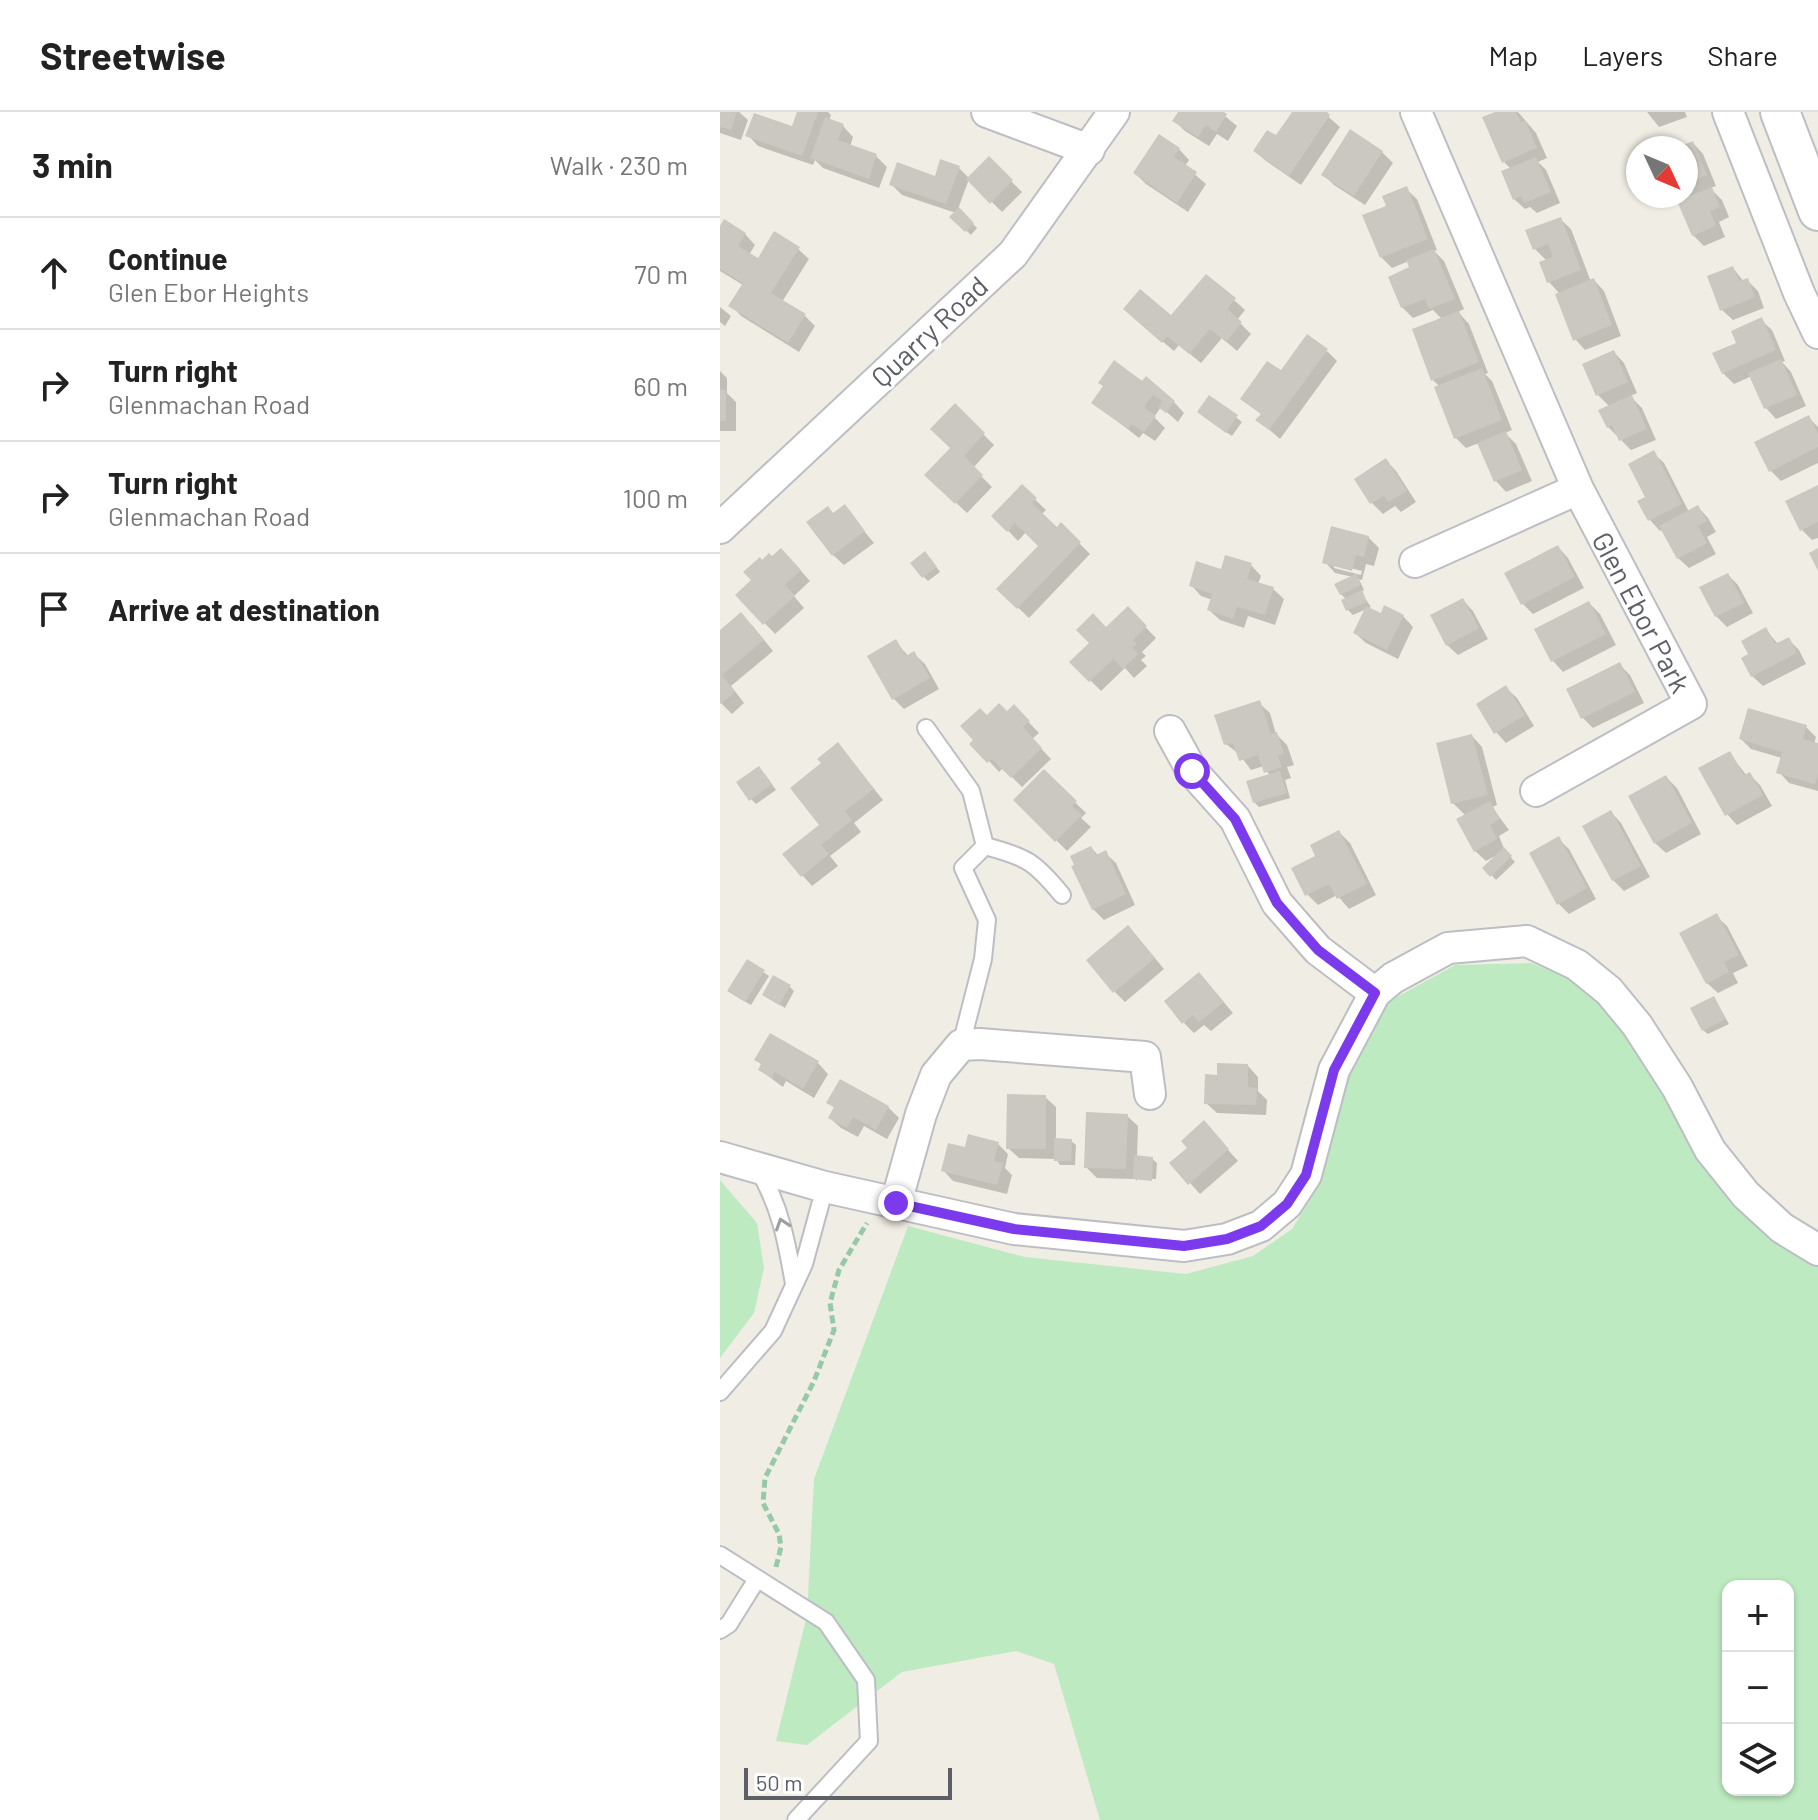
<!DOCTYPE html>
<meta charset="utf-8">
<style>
:root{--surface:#fff;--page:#f2f2f2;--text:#222;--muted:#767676;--line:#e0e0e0}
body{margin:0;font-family:Barlow,sans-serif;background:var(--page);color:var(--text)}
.controls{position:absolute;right:24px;bottom:24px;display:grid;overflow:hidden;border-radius:16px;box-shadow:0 2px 6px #0004}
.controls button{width:72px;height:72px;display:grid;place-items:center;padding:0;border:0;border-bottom:2px solid var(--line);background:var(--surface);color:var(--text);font:40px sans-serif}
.compass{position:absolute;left:906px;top:24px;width:72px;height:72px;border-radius:50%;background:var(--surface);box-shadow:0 2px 6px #0004;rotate:134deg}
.scale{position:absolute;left:24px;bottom:20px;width:208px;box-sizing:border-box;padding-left:8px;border:4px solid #5c6066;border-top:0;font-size:22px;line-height:28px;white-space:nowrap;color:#5c6066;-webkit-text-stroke:6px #fff;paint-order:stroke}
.stop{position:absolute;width:24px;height:24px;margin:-18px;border:6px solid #7c3aed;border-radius:50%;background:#fff}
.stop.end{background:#7c3aed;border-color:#fff;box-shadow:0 2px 8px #0008}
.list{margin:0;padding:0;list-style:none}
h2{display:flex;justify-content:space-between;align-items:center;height:104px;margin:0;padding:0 32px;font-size:34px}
h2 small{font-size:26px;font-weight:400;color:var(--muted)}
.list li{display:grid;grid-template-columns:52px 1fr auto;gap:24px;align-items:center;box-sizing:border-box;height:112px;padding:0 32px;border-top:2px solid var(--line)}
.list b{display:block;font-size:30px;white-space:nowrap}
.list p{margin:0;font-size:26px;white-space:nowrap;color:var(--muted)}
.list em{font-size:26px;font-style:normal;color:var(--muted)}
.icon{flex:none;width:44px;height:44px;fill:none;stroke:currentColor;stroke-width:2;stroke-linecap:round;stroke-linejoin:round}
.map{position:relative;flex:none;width:1098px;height:1708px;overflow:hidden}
header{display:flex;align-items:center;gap:48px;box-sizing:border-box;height:112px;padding:0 40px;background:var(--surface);border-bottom:2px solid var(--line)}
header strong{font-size:38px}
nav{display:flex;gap:44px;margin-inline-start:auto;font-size:28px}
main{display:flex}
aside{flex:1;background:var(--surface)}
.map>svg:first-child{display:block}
.green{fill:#beeac1;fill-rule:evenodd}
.shadow{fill:#0003;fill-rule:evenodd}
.building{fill:#cbc8c1}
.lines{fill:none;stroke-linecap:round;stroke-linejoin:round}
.service-casing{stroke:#bcbec4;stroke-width:20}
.minor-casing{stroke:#bcbec4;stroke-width:34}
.tertiary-casing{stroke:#bcbec4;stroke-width:42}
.path{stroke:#95c9a8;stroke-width:5;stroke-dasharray:8 4;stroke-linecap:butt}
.service{stroke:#fff;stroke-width:16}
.minor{stroke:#fff;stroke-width:30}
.tertiary{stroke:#fff;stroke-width:38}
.oneway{stroke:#9da0a3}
.route{stroke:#7c3aed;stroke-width:10}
.labels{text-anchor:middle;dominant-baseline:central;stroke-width:6;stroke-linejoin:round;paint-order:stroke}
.street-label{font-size:28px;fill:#5c6066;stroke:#fff}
</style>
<header>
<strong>Streetwise</strong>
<nav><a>Map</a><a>Layers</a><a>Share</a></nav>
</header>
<main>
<aside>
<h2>3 min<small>Walk · 230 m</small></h2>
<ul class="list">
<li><svg class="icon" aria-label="ahead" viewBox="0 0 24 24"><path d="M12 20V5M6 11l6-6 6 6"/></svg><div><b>Continue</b><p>Glen Ebor Heights</p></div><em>70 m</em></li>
<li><svg class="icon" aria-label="right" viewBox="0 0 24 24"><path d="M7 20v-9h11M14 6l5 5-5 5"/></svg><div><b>Turn right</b><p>Glenmachan Road</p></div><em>60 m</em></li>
<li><svg class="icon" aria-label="right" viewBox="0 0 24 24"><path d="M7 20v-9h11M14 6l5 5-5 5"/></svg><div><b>Turn right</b><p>Glenmachan Road</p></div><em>100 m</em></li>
<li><svg class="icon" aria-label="arrive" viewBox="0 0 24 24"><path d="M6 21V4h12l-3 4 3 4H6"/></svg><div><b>Arrive at destination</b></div></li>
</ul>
</aside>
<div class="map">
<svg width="1098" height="1708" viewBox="0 0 1098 1708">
<rect width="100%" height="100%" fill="#f0eee4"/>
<path class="green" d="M811 851 865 873 1098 1152V1708H380L334 1552 296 1539 182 1560 87 1633 56 1629 87 1503 94 1367 188 1114 305 1145 466 1162 533 1144 572 1117 601 1069 625 961 666 891 735 853ZM1008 1474H1068V1678H1008Z
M0 1068 37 1111 44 1156 34 1201 0 1246Z"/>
<path class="shadow" d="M0 0H19L28 8 21 28 0 21Z
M79 0H108L111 3 109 9 123 14 133 25 130 35 156 44 167 55 159 76 103 56 95 48 93 53 38 34 28 23 73 17Z
M461 0H500L517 14 508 29 497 22 489 34 465 19 455 9Z
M574 0H603L620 15 581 73 546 49 535 39 556 26Z
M780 0H798L816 21 827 46 818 50 826 58 840 91 817 101 810 95 805 97 794 87 791 57 784 50Z
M927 0H965L967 5 939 15Z
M631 20 662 40 673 51 645 93 614 73 603 62Z
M973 31 983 42 996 74 990 76 1002 88 1009 105 999 110 1005 125 984 134 973 123 969 86 966 84V36H961Z
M459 37 469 48 465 54 486 72 468 100 426 72 415 61Z
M269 47 302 80 282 100 249 67 238 97 257 116 251 123 232 105 236 101 182 83 171 72 216 66 238 55 249 66Z
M686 77 697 87 717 138 714 139 724 149 744 197 738 200 749 212 768 261 765 262 772 269 792 318 785 321 796 332 812 369 786 380 776 369 759 331 746 336 736 326 720 275 713 268 722 207 713 198 693 206 682 195 692 157 689 149 672 156 661 145 668 95Z
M840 107 851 117 871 170 874 168 884 179 901 224 865 238 855 227 840 182 829 170 827 149 815 137Z
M0 118 25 122 35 133 29 143 38 149 78 137 89 147 62 190 85 204 95 214 79 240 21 204 11 193 23 173 0 159Z
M1013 156 1024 170 1027 168 1038 179 1044 196 1013 208 1002 198Z
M514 188 525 198 517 208 531 222 517 239 502 226 481 251 459 233 454 239 416 207 451 206Z
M0 195 11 204 5 214 0 210Z
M1041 208 1052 218 1065 249 1062 250 1071 260 1086 294 1056 307 1046 296 1032 264 1014 272 1003 261 1019 232Z
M607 239 617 249 560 327 538 308 542 303 523 287Z
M894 240 904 251 917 281 910 284 922 296 936 328 911 338 888 315 890 295 878 283Z
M395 251 454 290 464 301 458 310 441 295 434 305 445 316 435 329 423 321 419 326 373 290 385 275Z
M0 259 7 266V281L16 290V319H0Z
M490 286 522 310 512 324 484 305Z
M235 294 274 333 253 356 272 375 247 401 207 363 233 336Z
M1088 305 1098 315V351L1061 369 1051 359Z
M933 341 944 351 969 400 978 395 988 406 996 420 987 425 996 442 969 456 958 446 943 417 940 419 930 408 920 390 928 386Z
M666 348 676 359 696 390 681 400 675 394 663 402 652 391 637 367Z
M302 375 326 398 321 403 337 418 341 413 370 442 309 506 279 477 320 434 306 420 298 429 274 404Z
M1098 375V426L1092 428 1082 418Z
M124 395 154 431 124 453 113 443 114 403Z
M648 425 659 436 654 454 646 452 642 468 639 467 644 478 641 480 651 495 633 503 628 498 626 487 621 482 633 465 615 461 605 450ZM614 452 642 459 641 463 614 456Z
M838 435 848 446 864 476 813 502 803 492Z
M210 446 220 460 208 469 204 465Z
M72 449 90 469 74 484 84 496 55 522 18 483Z
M531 453 541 464 538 472 553 477 564 487 555 513 528 504 524 516 500 508 489 498 493 488 481 484 471 473 502 459Z
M1008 463 1018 473 1033 501 1007 515 996 504Z
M743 488 753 499 768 527 738 543 727 533Z
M869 491 880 502 896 533 843 560 833 549Z
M408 497 436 526 422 540 426 544 421 548 427 554 414 566 405 556 381 579 352 550Z
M662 504H683L693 515 678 547 646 531 635 521Z
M32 513 53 539 11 574 24 591 12 602 0 590V521Z
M1046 518 1058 532 1068 527 1079 538 1086 552 1043 574 1032 564 1031 543Z
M176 530 189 545 194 542 205 552 219 577 184 597 173 586Z
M899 552 910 563 924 591 873 616 863 606Z
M786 576 797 586 814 614 786 631 776 620Z
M539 591 550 601 556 622 567 633 574 653 567 655 571 666 565 668 570 686 539 695 534 690 550 664 544 654 531 658 519 642 506 632Z
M294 595 319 621 312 627 331 647 302 675 283 656 279 660 269 649 267 606 287 602Z
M1086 615 1096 625 1094 632 1098 633V679L1069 671 1059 660 1062 646 1031 637 1021 627Z
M752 624 762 635 777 693 772 695 789 718 779 724 785 739 795 750 776 768 765 756 775 744 766 749 755 739 746 704 733 691Z
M1009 641 1027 664 1029 662 1040 673 1052 694 1017 713 1007 702Z
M128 644 163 688 134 711 141 720 110 744 118 754 92 774 82 763Z
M324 660 366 701 361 706 371 715 347 739 296 688Z
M44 661 56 678 36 692 31 687Z
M946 665 957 676 981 722 946 741 935 731Z
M891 700 901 711 930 765 904 779 893 768Z
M619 720 630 731 656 783 629 797 617 783 598 793 587 782 598 744Z
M838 727 849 737 876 787 849 802 838 791Z
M371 736 379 744 385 741 396 751 415 793 384 808 373 797Z
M996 804 1007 814 1028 854 1013 861 1018 871 998 881 987 871Z
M418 826 444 857 405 890 395 880Z
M28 850 49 864 31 893 14 883Z
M489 873 513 901 491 919 484 913 474 921 464 911Z
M69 874 74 879 65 896 44 883Z
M994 886 1009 912 988 922 983 918Z
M51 924 98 951 108 962 94 986 66 969 63 975 40 958 42 953 37 948Z
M528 954 538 965V979L547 988 546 1003 497 1001 486 991 499 965Z
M325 985 336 995V1028L351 1029 356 1033 355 1053H340L336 1047 299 1046 288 1036Z
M109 990 168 995 179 1006 167 1027 144 1014 138 1025 121 1016 110 1006 115 997Z
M407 1004 418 1014 417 1045 432 1047 437 1051 436 1067 417 1066V1069L415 1067 377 1066 366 1055Z
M494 1022 518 1049 480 1082 452 1051Z
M278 1032 288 1042 285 1056 292 1063 287 1082 233 1069 223 1058 246 1038Z"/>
<path class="building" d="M0 0H17L11 18 0 15Z
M77 0H98L82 44 25 24 34 1 72 14Z
M458 0H504L507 2 496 20 486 13 478 25 452 9Z
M572 0H607L610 3 569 64 533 39 547 18 556 23Z
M775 0H796L801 10 805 8 817 36 782 51 762 5Z
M105 5 124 12 118 28 157 42 149 67 90 46Z
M630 17 663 39 634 84 601 63Z
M439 22 460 36 454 45 477 60 457 91 413 61Z
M973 29 987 63 966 71V36H956Z
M269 44 293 68 270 92 246 67Z
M816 45 831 80 804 91 801 84 793 88 781 59Z
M220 47 240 54 226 92 169 73 177 50 215 64Z
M687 74 708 127 660 146 642 103 666 94 662 84Z
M992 75 1000 95 990 99 996 114 972 124 957 89Z
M239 95 254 111 245 120 229 105Z
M841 105 861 158 827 171 819 150 833 145 828 132 813 138 805 118Z
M4 107 26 121 18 134 38 146 54 119 80 135 51 181 86 202 68 231 8 194 23 171 0 157V114Z
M714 137 735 187 709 197 705 187 681 196 668 165 689 155 686 148Z
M1013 154 1019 169 1028 166 1035 185 1000 199 987 164Z
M486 162 516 186 507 197 522 210 506 230 490 217 469 242 447 224 442 231 403 197 420 177 451 203Z
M874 166 892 213 853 229 835 182Z
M739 199 759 250 711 269 692 217Z
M1042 205 1056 238 1002 262 992 241 1016 231 1011 219Z
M587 222 608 237 549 318 535 308 541 302 520 287 547 249 561 258Z
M894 238 908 270 876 284 862 252Z
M1061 247 1077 283 1044 297 1028 261Z
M394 248 422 269 426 264 455 289 446 301 438 295 442 289 433 283 424 295 436 304 424 320 411 312 408 317 371 291 383 274 378 271Z
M762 256 782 308 734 327 714 275Z
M0 277 6 278V309H0Z
M489 283 518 303 506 321 477 300Z
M912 283 927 317 899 329 892 313 887 316 878 298Z
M235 291 265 321 244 344 263 363 235 392 204 363 230 336 210 317Z
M1089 303 1098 322V335L1049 360 1034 330Z
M786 319 802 358 774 370 757 331Z
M934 338 962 392 928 409 917 389 925 385 908 352Z
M666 346 687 379 668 390 664 384 650 392 634 367Z
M302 372 317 386 312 391 337 415 341 410 361 430 297 497 276 477 318 434 295 411 287 420 271 404Z
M1098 373V410L1080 419 1065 389Z
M125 392 145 419 112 444 86 410 108 394 113 401Z
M978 393 987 409 978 414 987 431 957 447 939 414Z
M611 414 649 424 644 445 636 443 632 459 602 451Z
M838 433 855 465 801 493 784 461Z
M61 436 81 458 65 473 75 484 43 513 15 483 31 468 23 460 40 445 42 448 49 441 52 444Z
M1098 436V459L1089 441Z
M205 439 217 455 202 466 190 451Z
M505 443 532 451 527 467 554 475 545 503 517 495 513 507 487 498 492 482 469 474 476 449 501 457Z
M1008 461 1024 491 995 505 979 475Z
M636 462 641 473 620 483 614 472Z
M642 478 647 490 626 499 621 488Z
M743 486 759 516 726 534 710 503Z
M869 489 886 522 831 550 814 517Z
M664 493 684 503 667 538 633 521 646 494 661 501Z
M408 494 427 514 413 528 417 532 412 536 418 542 403 557 393 547 369 570 349 550 369 531 356 518 373 501 386 515Z
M21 500 44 528 2 563 15 580 0 592V518Z
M1046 515 1055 532 1069 525 1077 541 1031 565 1021 546 1028 542 1021 529Z
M176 527 186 544 194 539 210 566 172 588 147 544Z
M900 550 915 580 861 607 846 577Z
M786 573 805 603 774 622 756 592Z
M540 588 551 622 557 620 564 642 558 644 562 655 544 661 538 643 519 649 513 631 504 633 494 603Z
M279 591 287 599 294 592 310 609 303 615 322 636 291 666 272 647 267 651 249 632 253 628 240 614 260 596 267 603Z
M1028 596 1087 613 1083 627 1098 631V662L1095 672 1056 661 1062 640 1019 627Z
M752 622 768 683 731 692 716 631Z
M118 630 154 677 125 699 132 708 101 733 109 742 81 765 62 742 99 713 70 676 101 651 97 647Z
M1010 639 1024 663 1030 660 1043 683 1005 704 978 656Z
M39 654 52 672 29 689 16 670Z
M324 657 357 689 352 694 362 703 335 730 293 688Z
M560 659 567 681 533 691 526 669Z
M946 663 972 711 934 732 908 684Z
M770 689 780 707 770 713 777 727 754 740 736 707Z
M891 698 921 754 892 769 862 714Z
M619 718 647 772 617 787 609 772 585 784 571 756 595 744 590 733Z
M839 724 867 776 837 793 809 741Z
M371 734 376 743 386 738 406 782 372 798 351 754 354 753 350 744Z
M784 735 792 744 770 765 762 756Z
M997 801 1019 843 1004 850 1009 860 986 872 959 821Z
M408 813 435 846 393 881 366 848Z
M27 847 45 858 25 890 7 879Z
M479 860 504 890 479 910 473 903 462 912 444 889Z
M53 863 71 873 59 893 42 883Z
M994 884 1006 907 982 919 970 896Z
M50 921 99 949 83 977 55 960 52 966 38 958 41 952 34 948Z
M497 951 528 952V975L537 976 536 993 484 992 485 962 497 963Z
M120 967 169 994 156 1018 133 1005 127 1016 108 1006 114 995 106 991Z
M287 982 326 983V1037H286Z
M366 1000 408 1002 406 1057 364 1056Z
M484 1008 509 1037 468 1073 449 1051 467 1036 461 1029Z
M248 1022 279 1030 274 1049 283 1051 277 1073 221 1059 228 1031 245 1035Z
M334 1026 352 1027 351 1049H334Z
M414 1043 433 1045 432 1069 413 1067Z"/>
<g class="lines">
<g class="service-casing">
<path id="service" d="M206 616 251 679 265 734
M241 933 263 847 267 808 243 756 265 734C307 745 315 750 342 783
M38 1057C60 1093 67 1131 74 1172
M0 1280 53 1219 84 1152 105 1075
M0 1443 106 1510 146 1568 149 1629 76 1708
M0 1518 9 1512 37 1467"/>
</g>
<g class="minor-casing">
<path id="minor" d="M267 0 369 38
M696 0 858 377 971 592 816 679
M1008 0 1079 181 1098 221
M0 416 293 142 394 0
M695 450 858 377
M450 619 472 659 515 707 557 791 598 838 655 881
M0 1045 105 1075 294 1117 464 1134 507 1127 541 1114 567 1092 586 1063 614 958 655 881 673 866 728 836 807 829 857 853 889 879 917 913 957 975 990 1038 1026 1083 1062 1116 1098 1138
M176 1091 201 1002 216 963 241 933 260 932 425 945 430 982"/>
</g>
<g class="tertiary-casing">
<path id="tertiary" d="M1060 0 1098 99"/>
</g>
<path class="path" d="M56 1455 61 1435 59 1422 43 1391 45 1366 94 1269 114 1218 110 1191 119 1158 147 1111"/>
<use href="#service" class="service"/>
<use href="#minor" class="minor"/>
<use href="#tertiary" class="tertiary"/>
</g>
<defs><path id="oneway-chevron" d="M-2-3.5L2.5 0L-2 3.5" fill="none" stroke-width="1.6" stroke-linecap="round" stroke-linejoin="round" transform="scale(2)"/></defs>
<use class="oneway" href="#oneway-chevron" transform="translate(62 1112) rotate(-108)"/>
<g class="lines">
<path class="route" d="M176 1091 294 1117 464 1134 507 1127 541 1114 567 1092 586 1063 614 958 655 881 598 838 557 791 515 707 472 659"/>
</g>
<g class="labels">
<g class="street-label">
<text transform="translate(209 219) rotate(-43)">Quarry Road</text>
<text transform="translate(922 500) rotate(62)">Glen Ebor Park</text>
</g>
</g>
</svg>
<div class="controls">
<button>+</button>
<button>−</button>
<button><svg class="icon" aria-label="layers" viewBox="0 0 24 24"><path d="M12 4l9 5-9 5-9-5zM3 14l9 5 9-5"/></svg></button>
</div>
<svg class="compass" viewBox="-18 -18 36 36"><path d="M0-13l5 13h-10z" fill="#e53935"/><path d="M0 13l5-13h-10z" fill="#767676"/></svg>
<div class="scale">50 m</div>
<div class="stop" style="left:472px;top:659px"></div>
<div class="stop end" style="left:176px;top:1091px"></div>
</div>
</main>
